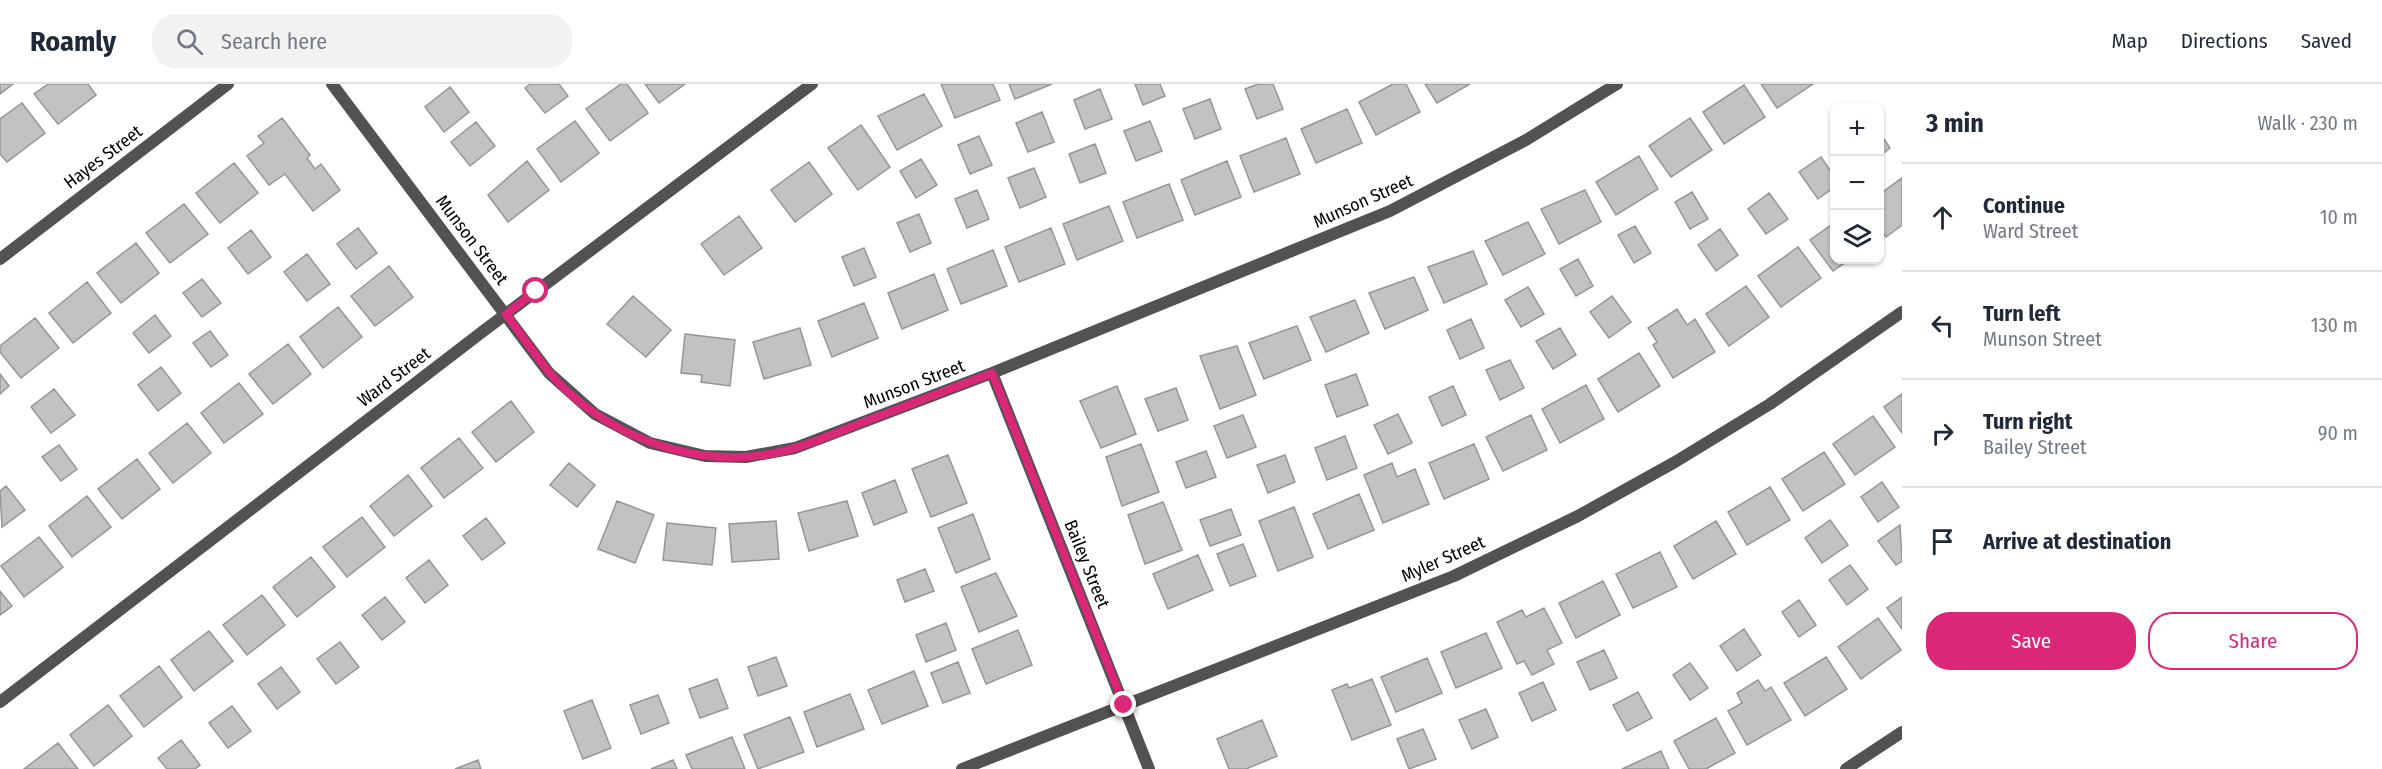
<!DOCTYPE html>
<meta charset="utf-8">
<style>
:root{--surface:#fff;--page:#f2f2f3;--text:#1f2937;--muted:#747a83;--line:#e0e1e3;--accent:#db2777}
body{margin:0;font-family:"Fira Sans Condensed",sans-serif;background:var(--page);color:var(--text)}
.controls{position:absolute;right:18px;top:18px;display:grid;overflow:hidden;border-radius:12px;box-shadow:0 2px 4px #0004}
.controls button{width:54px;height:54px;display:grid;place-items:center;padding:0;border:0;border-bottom:2px solid var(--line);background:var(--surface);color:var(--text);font:30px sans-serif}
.stop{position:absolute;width:18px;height:18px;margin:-14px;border:4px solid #db2777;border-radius:50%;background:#fff}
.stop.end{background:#db2777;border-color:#fff;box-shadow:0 2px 6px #0008}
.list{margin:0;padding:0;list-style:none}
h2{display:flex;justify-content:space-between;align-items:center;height:78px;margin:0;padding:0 24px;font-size:26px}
h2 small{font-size:20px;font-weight:400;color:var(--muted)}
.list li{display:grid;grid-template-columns:39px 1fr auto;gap:18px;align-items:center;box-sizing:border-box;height:108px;padding:0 24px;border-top:2px solid var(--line)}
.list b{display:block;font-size:22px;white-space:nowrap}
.list p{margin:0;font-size:20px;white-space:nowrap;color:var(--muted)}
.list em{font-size:20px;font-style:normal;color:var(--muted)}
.actions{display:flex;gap:12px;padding:18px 24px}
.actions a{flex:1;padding:14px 0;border:2px solid var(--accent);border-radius:24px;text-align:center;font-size:21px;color:var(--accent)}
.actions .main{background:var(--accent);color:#fff}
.icon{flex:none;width:33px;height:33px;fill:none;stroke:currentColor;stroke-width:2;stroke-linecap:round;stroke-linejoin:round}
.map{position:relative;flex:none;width:1902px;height:685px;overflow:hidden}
header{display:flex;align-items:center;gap:36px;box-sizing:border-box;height:84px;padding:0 30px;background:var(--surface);border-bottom:2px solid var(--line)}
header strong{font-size:28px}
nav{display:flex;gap:33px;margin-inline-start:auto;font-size:21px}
.search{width:420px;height:54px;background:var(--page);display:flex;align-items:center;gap:15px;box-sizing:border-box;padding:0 21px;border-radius:24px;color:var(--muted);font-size:22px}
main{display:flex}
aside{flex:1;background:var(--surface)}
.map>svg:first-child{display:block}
.building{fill:#c2c2c2;stroke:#969696;stroke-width:1.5}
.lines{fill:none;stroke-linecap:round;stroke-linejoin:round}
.minor{stroke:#525252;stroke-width:12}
.route{stroke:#db2777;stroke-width:8}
.labels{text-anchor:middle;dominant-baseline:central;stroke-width:4.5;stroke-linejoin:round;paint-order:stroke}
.street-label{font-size:18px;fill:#000;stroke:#fff}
</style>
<header>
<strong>Roamly</strong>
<div class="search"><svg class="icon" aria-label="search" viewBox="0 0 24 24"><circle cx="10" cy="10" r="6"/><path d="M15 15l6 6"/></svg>Search here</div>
<nav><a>Map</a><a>Directions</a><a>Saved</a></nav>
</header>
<main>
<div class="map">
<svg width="1902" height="685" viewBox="0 0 1902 685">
<rect width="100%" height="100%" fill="#fff"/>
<path class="building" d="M0 0H13L0 10Z
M48 0H88L96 11 58 40 34 10Z
M530 0H559L568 12 545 29 525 4Z
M621 0H627L648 29 610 57 586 25Z
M645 0H685L659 19Z
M941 0H993L1000 16 955 34Z
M1009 0H1052L1015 15Z
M1135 0H1160L1165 12 1143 21Z
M1258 0H1273L1283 25 1257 35 1245 5Z
M1393 0H1406L1420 28 1376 51 1359 18Z
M1425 0H1470L1437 19Z
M1761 0H1813L1777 24Z
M1744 1 1765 33 1724 60 1703 28Z
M450 3 469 28 444 48 425 23Z
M1100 5 1112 35 1085 45 1074 16Z
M924 10 942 42 897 66 878 32Z
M1210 15 1221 45 1195 55 1183 25Z
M22 19 45 49 7 78 0 70V35Z
M1347 25 1362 59 1316 79 1301 45Z
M1042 28 1054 58 1028 68 1016 39Z
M282 34 310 71 307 74 315 85 321 80 340 106 313 127 285 90 269 101 247 72 264 59 258 52Z
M1690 34 1712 66 1671 93 1649 62Z
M575 37 599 69 561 98 537 65Z
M1150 37 1162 67 1136 77 1124 47Z
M476 38 495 62 470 82 451 58Z
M861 41 890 83 858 106 828 64Z
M1880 49 1890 64 1880 72Z
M979 52 992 81 970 90 958 61Z
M1286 54 1300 90 1254 108 1240 72Z
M1095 60 1106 89 1080 99 1069 70Z
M1639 72 1658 105 1616 131 1596 98Z
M1821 73 1834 92V103L1818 115 1799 88Z
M921 75 937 101 916 114 900 87Z
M527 77 549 106 508 138 488 111Z
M1227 77 1241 113 1195 131 1181 96Z
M809 78 832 110 795 138 771 106Z
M234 79 258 109 220 139 196 109Z
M1034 84 1046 113 1020 124 1008 94Z
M1902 94V141L1886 153 1880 144V110Z
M1169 100 1183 136 1137 154 1123 118Z
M977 106 989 135 967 144 955 115Z
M1585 106 1601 138 1559 160 1541 125Z
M1692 108 1708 135 1690 145 1675 118Z
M1769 109 1788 135 1766 150 1748 125Z
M184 120 208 150 170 179 146 149Z
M1109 122 1123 157 1077 176 1063 140Z
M919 130 931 159 910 168 897 139Z
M739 132 762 164 724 191 701 160Z
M1528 138 1545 170 1503 191 1485 157Z
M1834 139V176H1849L1833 187 1810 156Z
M1635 142 1651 169 1634 179 1618 151Z
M358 144 377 169 356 185 337 160Z
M1051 144 1065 180 1019 198 1005 163Z
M1720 145 1738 171 1716 187 1698 161Z
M251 146 271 173 248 190 228 164Z
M136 159 159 189 121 219 97 189Z
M1798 163 1821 194 1781 223 1758 192Z
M864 164 876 193 854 202 842 173Z
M993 166 1007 202 961 220 947 185Z
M1473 167 1487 200 1444 219 1428 183Z
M307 170 330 200 307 217 284 188Z
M1578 175 1593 202 1576 212 1560 185Z
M389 182 413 213 375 242 351 212Z
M934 190 948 226 902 245 888 209Z
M1414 193 1428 226 1385 245 1369 209Z
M202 195 221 219 202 233 183 209Z
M87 198 111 229 73 259 49 229Z
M1746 202 1769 233 1729 262 1706 230Z
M1528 203 1544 230 1521 243 1505 216Z
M633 212 671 246 646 273 607 240Z
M1612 212 1631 238 1609 254 1590 228Z
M1355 216 1369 249 1326 268 1310 233Z
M864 219 878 254 832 273 818 237Z
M338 223 362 253 323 284 300 253Z
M1677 225 1687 241 1695 235 1715 268 1673 294 1653 261 1657 258 1648 244Z
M155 231 171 252 149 269 133 249Z
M35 234 59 264 21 294 0 268V262Z
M1471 235 1484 264 1460 275 1447 246Z
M1297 242 1311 276 1264 295 1249 259Z
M800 244 811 281 764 295 753 258Z
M1560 244 1576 271 1553 285 1536 257Z
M210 247 228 271 211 283 193 259Z
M685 250 735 256 730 302 701 298 702 291 681 289Z
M288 260 311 290 273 320 249 290Z
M1237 262 1256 311 1220 325 1200 272Z
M1639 269 1660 302 1618 328 1598 295Z
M1510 276 1524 304 1500 316 1486 286Z
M161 283 181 309 158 327 138 301Z
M0 290 9 302 0 310Z
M1356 290 1368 321 1337 333 1325 301Z
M239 299 263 330 224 359 201 329Z
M1586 301 1604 335 1560 359 1542 325Z
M1117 302 1136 350 1101 364 1080 317Z
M1453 302 1466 331 1442 342 1429 313Z
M1176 304 1188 336 1158 347 1145 315Z
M54 305 75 331 51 349 31 323Z
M1902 310V349L1884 323Z
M511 317 534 348 496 378 472 348Z
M1398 330 1412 359 1388 370 1374 341Z
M1243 331 1256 363 1227 374 1214 342Z
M1531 331 1547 366 1503 387 1486 353Z
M1873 332 1895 363 1855 391 1833 360Z
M187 339 211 369 173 399 149 369Z
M1345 352 1357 384 1327 396 1315 364Z
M459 354 483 384 444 414 421 384Z
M1141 360 1159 408 1122 422 1106 373Z
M1474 360 1489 395 1444 415 1429 379Z
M59 361 77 385 61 397 42 373Z
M1206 367 1216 393 1186 404 1176 378Z
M1824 368 1845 400 1803 427 1782 395Z
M948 371 967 419 931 433 912 385Z
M1285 371 1295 398 1268 409 1257 381Z
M137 375 160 405 122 435 98 405Z
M569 379 595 401 577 423 550 401Z
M1392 379 1397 393 1415 385 1429 420 1383 439 1364 391Z
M408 391 432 422 394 452 370 422Z
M895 396 907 428 874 441 862 409Z
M1882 398 1899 423 1878 438 1861 413Z
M6 402 25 426 2 443 0 407Z
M1770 403 1790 436 1747 461 1728 428Z
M1359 410 1374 446 1328 465 1313 430Z
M87 412 111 443 72 473 49 442Z
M617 417 654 431 635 479 598 465Z
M847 417 858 452 809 467 798 429Z
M1163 418 1182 466 1145 480 1128 431Z
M1294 423 1313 473 1278 487 1259 437Z
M1231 425 1241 451 1210 462 1200 436Z
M973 430 990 475 956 489 938 444Z
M362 433 385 463 347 493 323 463Z
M486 434 505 459 482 476 463 452Z
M1830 436 1848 461 1822 479 1805 454Z
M776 437 779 475 732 478 729 440Z
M1716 437 1736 470 1693 495 1674 462Z
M667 439 716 444 712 481 663 476Z
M1900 441 1902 477 1896 481 1878 457Z
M39 453 63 483 24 513 1 482Z
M1243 460 1256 492 1230 502 1217 470Z
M1660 468 1677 503 1633 524 1616 490Z
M1198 471 1213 506 1168 525 1153 490Z
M311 473 335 503 297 533 273 503Z
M429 476 448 501 425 519 406 494Z
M1850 481 1868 505 1847 521 1829 496Z
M925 485 934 507 905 518 897 496Z
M996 489 1017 532 979 548 961 503Z
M1603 497 1620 531 1576 554 1559 519Z
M0 507 12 522 0 531Z
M262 511 285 541 247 571 223 541Z
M385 513 405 538 382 556 362 531Z
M1902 513V545L1887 524Z
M1799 516 1816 541 1799 553 1782 528Z
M1544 524 1562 559 1547 566 1554 580 1532 591 1524 577 1517 580 1497 538 1522 526 1526 533Z
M1878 534 1901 566 1861 595 1838 563Z
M946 539 956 566 926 578 916 551Z
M1744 545 1761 571 1737 587 1720 562Z
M1018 546 1032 581 986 600 972 565Z
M209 547 233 577 194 607 171 576Z
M1486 549 1502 584 1456 604 1441 568Z
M340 558 359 583 336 600 317 575Z
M1604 566 1617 594 1590 606 1577 578Z
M776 573 787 602 758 612 748 583Z
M1826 573 1847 605 1805 632 1784 599Z
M1427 574 1442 609 1396 628 1381 593Z
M958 578 970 609 943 619 931 589Z
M1690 579 1708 604 1690 616 1673 591Z
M159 582 182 613 144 643 120 612Z
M281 583 300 608 277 625 258 600Z
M914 587 928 622 882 640 868 606Z
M717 595 728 624 700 634 689 605Z
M1372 595 1391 641 1352 656 1332 606 1347 600 1349 604Z
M1758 596 1765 607 1771 603 1791 636 1747 661 1728 627 1742 619 1737 609Z
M1543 598 1556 626 1532 637 1519 609Z
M1638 608 1652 634 1627 647 1613 621Z
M850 610 864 645 817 663 804 628Z
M658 611 669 639 641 650 630 621Z
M592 616 611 664 583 675 564 627Z
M108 621 132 652 94 682 70 651Z
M232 622 251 647 228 664 209 639Z
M1486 625 1498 653 1472 665 1459 636Z
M790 633 804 668 758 685 744 651Z
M1716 634 1735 669 1706 685H1689L1674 657Z
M1262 636 1277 672 1246 685H1229L1217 655Z
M1423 645 1436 675 1409 685 1397 655Z
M732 653 745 685H692L686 671Z
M181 656 200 681 195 685H167L158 674Z
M58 659 78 685H24Z
M1661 667 1669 685H1622Z
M478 676 481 685H455Z
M673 676 677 685H651Z"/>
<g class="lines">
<path class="minor" d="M332 0 549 289 595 330 650 359 705 372 746 373 795 364 992 289 1390 127 1526 56 1617 0
M0 175 228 0
M992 289 1149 685
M0 618 482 248 812 0
M962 685 1454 492 1578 432 1675 378 1770 320 1902 228
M1846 685 1902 648"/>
</g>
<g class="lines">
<path class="route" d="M536 207 506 230C528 259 547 291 575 314 628 359 701 382 770 370 804 364 837 348 869 336 910 320 951 305 992 289L1124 621"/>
</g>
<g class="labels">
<g class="street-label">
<text transform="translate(103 73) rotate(-37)">Hayes Street</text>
<text transform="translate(1363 117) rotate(-24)">Munson Street</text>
<text transform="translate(472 156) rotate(53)">Munson Street</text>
<text transform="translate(394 293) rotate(-37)">Ward Street</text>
<text transform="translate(914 300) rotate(-21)">Munson Street</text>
<text transform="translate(1443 475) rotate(-24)">Myler Street</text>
<text transform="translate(1087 480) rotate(68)">Bailey Street</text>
</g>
</g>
</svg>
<div class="controls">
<button>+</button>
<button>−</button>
<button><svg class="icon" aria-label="layers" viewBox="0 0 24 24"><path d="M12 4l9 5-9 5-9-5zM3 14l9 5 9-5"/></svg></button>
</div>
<div class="stop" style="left:536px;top:207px"></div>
<div class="stop end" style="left:1124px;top:621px"></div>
</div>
<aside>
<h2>3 min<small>Walk · 230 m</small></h2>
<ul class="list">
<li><svg class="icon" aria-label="ahead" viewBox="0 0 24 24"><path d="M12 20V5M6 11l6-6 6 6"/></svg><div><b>Continue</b><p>Ward Street</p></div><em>10 m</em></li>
<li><svg class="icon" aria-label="left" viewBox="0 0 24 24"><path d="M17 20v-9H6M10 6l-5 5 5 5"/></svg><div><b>Turn left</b><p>Munson Street</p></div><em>130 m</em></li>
<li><svg class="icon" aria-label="right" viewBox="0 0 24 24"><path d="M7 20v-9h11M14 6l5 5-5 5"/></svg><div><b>Turn right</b><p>Bailey Street</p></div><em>90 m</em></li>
<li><svg class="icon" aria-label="arrive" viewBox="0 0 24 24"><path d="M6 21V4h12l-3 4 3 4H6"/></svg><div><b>Arrive at destination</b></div></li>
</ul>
<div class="actions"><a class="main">Save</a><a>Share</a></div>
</aside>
</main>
